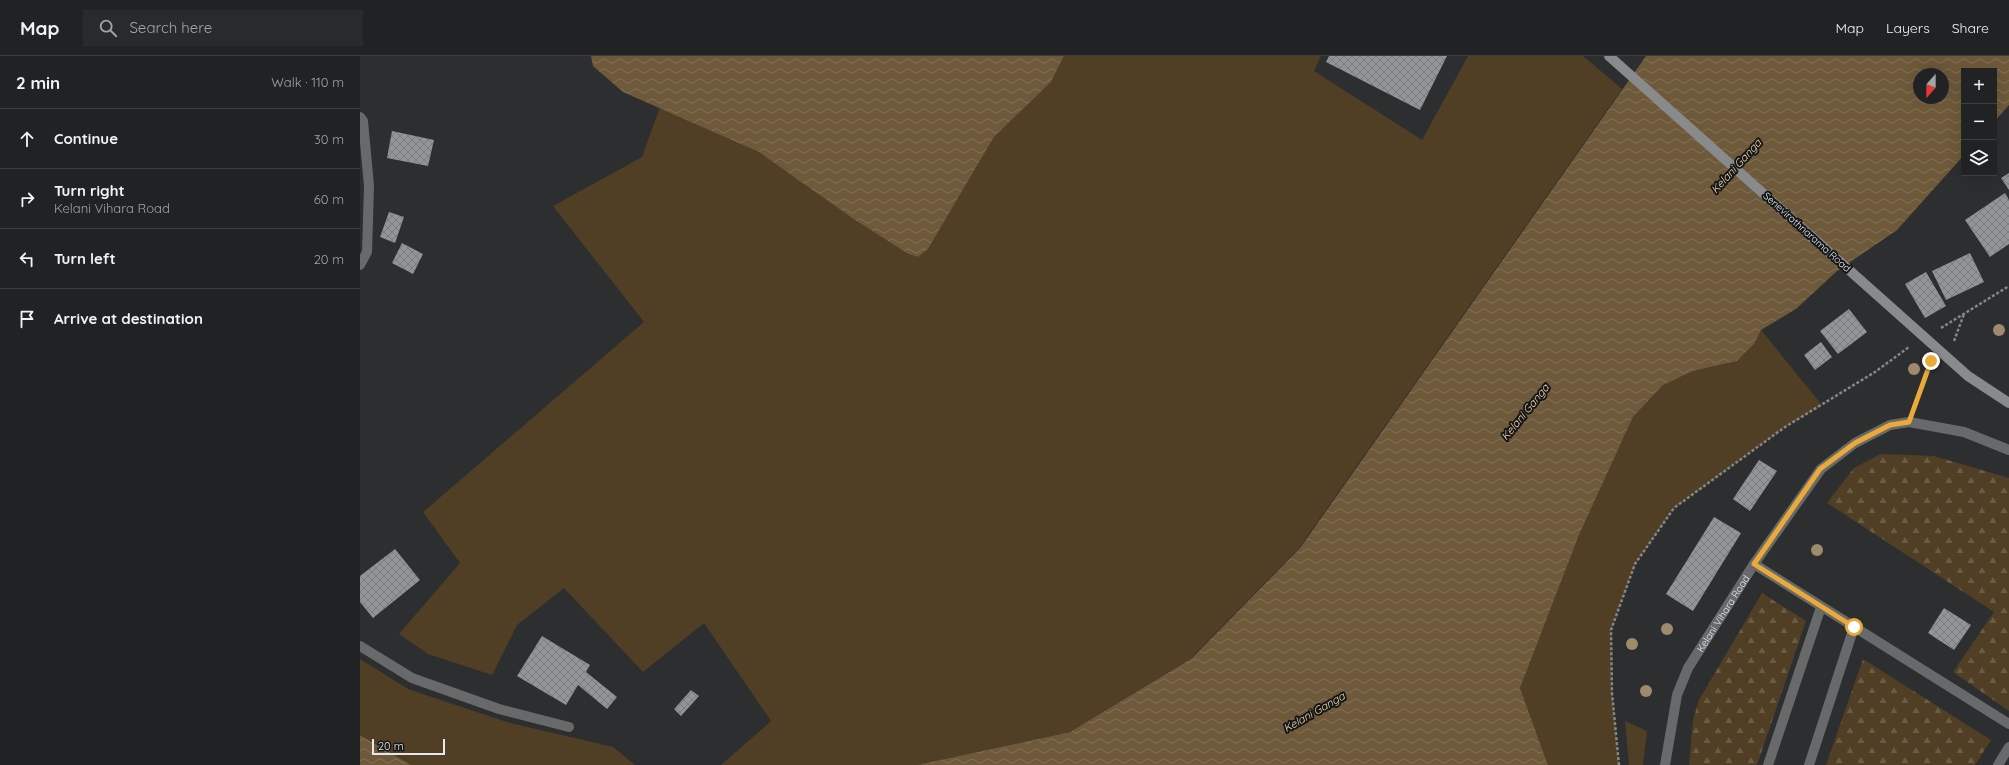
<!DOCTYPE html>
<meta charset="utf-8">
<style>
:root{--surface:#212224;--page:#292a2c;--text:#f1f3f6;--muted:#a2a4a6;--line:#3e3f41}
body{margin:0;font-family:Quicksand,sans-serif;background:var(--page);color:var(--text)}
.controls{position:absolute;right:12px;top:12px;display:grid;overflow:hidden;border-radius:0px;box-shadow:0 4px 16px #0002}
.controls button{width:36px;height:36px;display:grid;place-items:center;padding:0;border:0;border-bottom:1px solid var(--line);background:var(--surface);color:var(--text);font:20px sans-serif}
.compass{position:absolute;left:1553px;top:12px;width:36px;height:36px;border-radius:50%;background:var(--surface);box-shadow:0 4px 16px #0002;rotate:201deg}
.scale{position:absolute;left:12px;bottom:10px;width:73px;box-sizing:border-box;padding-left:4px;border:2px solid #e7e8ea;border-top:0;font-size:11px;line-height:14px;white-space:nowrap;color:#e7e8ea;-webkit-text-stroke:3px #151617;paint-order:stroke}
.stop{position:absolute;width:12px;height:12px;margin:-9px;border:3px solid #eaaa39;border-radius:50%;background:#fff}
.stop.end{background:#eaaa39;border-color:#fff;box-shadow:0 1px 4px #0008}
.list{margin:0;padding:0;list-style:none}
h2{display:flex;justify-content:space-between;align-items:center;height:52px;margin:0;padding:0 16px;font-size:17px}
h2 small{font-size:13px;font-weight:400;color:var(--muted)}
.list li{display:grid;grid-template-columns:26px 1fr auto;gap:12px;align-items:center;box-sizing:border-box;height:60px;padding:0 16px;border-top:1px solid var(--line)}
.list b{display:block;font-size:15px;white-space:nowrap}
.list p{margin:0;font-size:13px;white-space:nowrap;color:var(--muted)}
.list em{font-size:13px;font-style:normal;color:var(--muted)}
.icon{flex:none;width:22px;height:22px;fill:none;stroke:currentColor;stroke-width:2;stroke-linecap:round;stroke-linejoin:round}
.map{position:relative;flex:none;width:1649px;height:709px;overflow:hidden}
header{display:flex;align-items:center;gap:24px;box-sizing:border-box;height:56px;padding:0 20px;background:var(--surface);border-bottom:1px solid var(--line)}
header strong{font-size:19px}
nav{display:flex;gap:22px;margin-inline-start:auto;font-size:14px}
.search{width:280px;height:36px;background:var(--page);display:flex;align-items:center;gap:10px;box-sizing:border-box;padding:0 14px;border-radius:0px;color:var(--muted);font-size:15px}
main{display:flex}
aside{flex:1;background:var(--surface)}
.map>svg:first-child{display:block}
.grass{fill:#503f24}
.forest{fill:url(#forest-firs)}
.water{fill:url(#water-waves);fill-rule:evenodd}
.building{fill:url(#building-cross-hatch)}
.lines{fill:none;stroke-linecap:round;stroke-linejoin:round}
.path{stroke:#848688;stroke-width:2.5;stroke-dasharray:3 2;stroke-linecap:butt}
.lane{stroke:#68696a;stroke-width:10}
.street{stroke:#68696a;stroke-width:10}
.secondary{stroke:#898a8c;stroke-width:10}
.tree{fill:#9e8a6c}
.route{stroke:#eaaa39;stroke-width:5}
.labels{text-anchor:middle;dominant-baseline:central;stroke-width:4;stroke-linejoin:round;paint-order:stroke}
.street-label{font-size:10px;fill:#e7e8ea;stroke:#151617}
.water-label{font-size:11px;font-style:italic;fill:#f9dbaf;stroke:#151617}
</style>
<header>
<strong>Map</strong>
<div class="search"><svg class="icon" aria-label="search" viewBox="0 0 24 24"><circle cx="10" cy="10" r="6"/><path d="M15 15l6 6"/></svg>Search here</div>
<nav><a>Map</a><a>Layers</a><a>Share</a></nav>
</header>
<main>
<aside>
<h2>2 min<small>Walk · 110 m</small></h2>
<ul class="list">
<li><svg class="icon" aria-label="ahead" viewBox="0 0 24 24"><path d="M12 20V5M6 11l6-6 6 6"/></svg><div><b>Continue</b></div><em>30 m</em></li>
<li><svg class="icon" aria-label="right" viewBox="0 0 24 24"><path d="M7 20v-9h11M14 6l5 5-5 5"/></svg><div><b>Turn right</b><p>Kelani Vihara Road</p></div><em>60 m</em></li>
<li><svg class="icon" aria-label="left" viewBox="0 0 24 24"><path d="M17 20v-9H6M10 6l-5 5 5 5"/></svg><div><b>Turn left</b></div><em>20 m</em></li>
<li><svg class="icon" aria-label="arrive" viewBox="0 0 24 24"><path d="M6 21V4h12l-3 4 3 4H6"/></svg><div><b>Arrive at destination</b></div></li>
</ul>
</aside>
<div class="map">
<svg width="1649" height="709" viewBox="0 0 1649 709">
<defs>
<pattern id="forest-firs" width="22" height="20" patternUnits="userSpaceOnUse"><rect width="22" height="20" fill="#503f24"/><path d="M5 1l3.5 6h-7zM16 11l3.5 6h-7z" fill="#695b44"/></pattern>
<pattern id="water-waves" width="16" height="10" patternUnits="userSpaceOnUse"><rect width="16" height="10" fill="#6e593a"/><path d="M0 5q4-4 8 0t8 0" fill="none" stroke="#837157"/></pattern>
<pattern id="building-cross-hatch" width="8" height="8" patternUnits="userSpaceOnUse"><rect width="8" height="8" fill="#929497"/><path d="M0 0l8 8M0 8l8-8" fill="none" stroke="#7b7d7f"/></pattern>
</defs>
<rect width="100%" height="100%" fill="#2c2e30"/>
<path class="grass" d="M704 0H961L954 15 1062 84 1108 0H1223L1262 33 939 492 831 602 710 676 557 709H361L411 665 344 567 283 616 204 532 157 569 132 619 68 598 39 578 100 507 63 456 284 266 193 150 282 101 300 51 399 96 492 162 548 198 558 201 568 193 634 81 691 26Z
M1401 274 1462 349 1425 371 1314 452 1275 508 1251 574 1252 637 1259 709H1188L1160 632 1219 479 1273 361 1303 329 1333 315 1377 305 1394 288Z
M0 603 48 633 150 667 253 691 275 709H51L0 679Z
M1265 665 1287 675 1283 709H1269Z"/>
<path class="forest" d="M1521 398 1574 400 1649 422V655L1593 616 1634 556 1467 447 1494 412Z
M1402 537 1446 565 1397 709H1329L1333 664 1339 644Z
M1503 603 1631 684 1615 709H1466Z"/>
<path class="water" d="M231 0H704L691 26 634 81 568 193 558 201 548 198 492 162 399 96 263 36 233 10Z
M1286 0H1649V49L1634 66V15H1604V99L1537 174 1477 215 1436 253 1401 274 1394 288 1377 305 1333 315 1303 329 1273 361 1219 479 1160 632 1188 709H557L710 676 832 602 940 492ZM1559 18H1583V42H1559Z
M0 679 51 709H0Z"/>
<path class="building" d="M969 0H1087L1060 54 966 6Z
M32 75 74 84 68 110 27 102Z
M1649 117V134L1641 122Z
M1645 137 1649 144V188L1630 201 1605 164Z
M29 156 44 161 35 187 20 181Z
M42 187 63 198 53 218 32 207Z
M1610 197 1624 226 1586 244 1572 215Z
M1566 216 1586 250 1565 262 1545 228Z
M1489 253 1507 276 1478 298 1460 275Z
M1461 286 1472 301 1455 314 1444 299Z
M1399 404 1417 415 1390 455 1373 443Z
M1354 461 1381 477 1333 555 1306 538Z
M35 493 60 524 13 562 0 546V520Z
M1584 552 1611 569 1594 594 1568 577Z
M182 580 230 609 226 616 257 641 247 653 218 629 206 649 157 620Z
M331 634 339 640 321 660 314 653Z"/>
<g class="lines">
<path class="path" d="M1581 272 1649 230
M1594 285 1604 258
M1555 349 1570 309
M1259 709 1252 637 1251 574 1275 508 1314 452 1425 371 1515 316 1549 291"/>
<g class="lane">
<path d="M1394 508 1649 668"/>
<path id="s1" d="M1305 709 1317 639 1328 612 1394 508 1461 413 1495 387 1530 369 1549 366 1604 376 1649 394"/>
<path d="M1408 709 1461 551"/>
<path d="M1449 709 1494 571"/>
<path d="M1638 709 1649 691"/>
</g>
<path class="street" d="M0 61 3 65 9 130 7 196 0 209
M0 590 52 622 139 653 209 671"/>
<path class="secondary" d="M1249 0 1608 320 1649 347"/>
</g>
<g class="tree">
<circle cx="1639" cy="274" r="6"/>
<circle cx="1554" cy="313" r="6"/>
<circle cx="1457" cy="494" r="6"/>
<circle cx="1307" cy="573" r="6"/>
<circle cx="1272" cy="588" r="6"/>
<circle cx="1286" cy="635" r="6"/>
</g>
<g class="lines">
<path class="route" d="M1494 571 1394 508 1460 413 1495 387 1530 369 1549 366 1571 305"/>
</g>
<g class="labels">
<g class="street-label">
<text transform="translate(1447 176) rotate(42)">Senevirathnarama Road</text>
<text stroke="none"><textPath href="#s1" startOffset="165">Kelani Vihara Road</textPath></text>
</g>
<g class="water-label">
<text transform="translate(1376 110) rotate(-48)">Kelani Ganga</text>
<text transform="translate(1165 356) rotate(-51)">Kelani Ganga</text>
<text transform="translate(954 656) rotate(-30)">Kelani Ganga</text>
</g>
</g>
</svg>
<div class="controls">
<button>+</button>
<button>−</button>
<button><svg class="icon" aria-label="layers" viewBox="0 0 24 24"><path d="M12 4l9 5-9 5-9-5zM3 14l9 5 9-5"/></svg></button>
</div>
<svg class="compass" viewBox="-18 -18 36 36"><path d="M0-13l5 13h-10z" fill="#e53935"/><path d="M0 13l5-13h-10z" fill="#a2a4a6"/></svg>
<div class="scale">20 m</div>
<div class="stop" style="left:1494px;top:571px"></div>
<div class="stop end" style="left:1571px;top:305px"></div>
</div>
</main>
